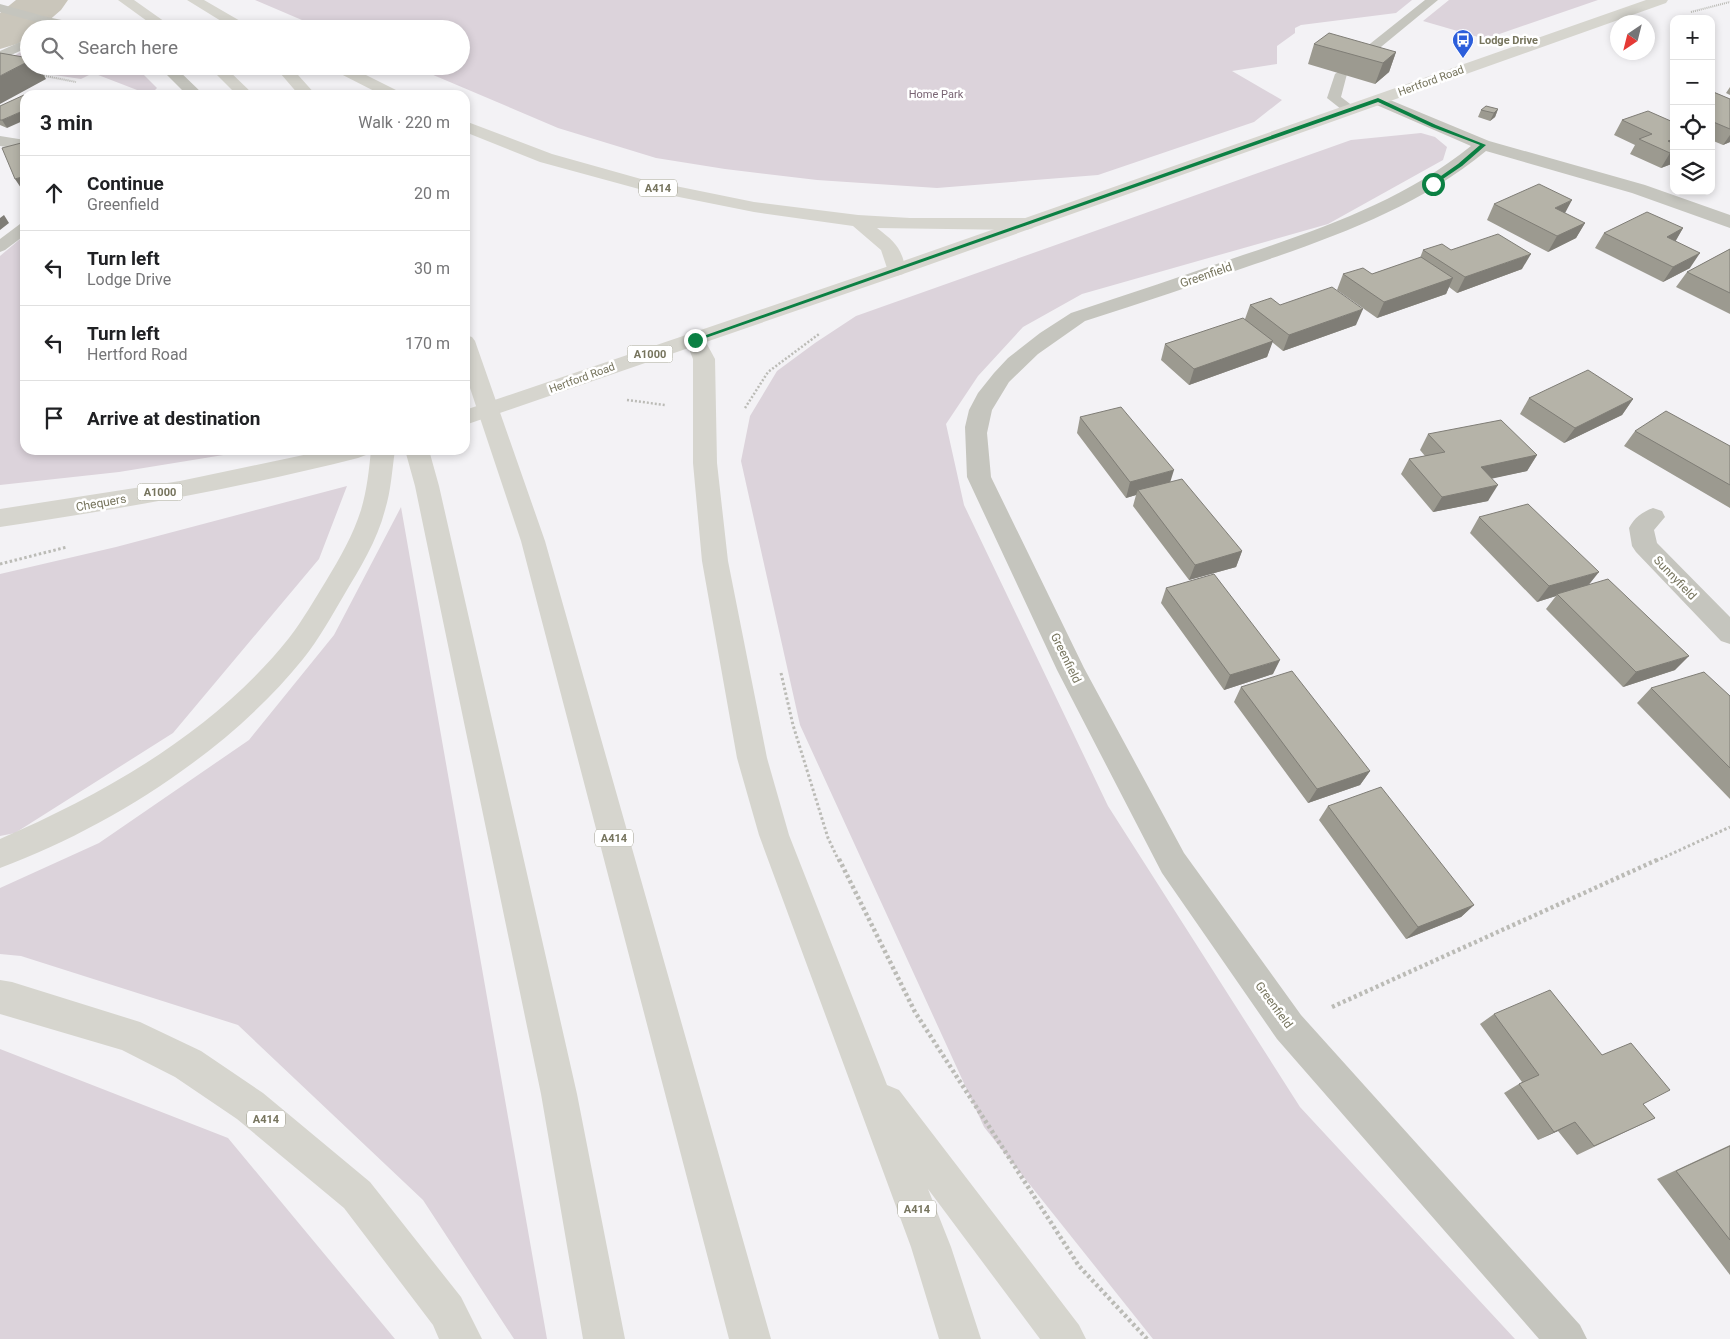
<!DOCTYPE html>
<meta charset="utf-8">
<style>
:root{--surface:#fff;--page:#f2f2f2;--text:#202124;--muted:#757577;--line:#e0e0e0}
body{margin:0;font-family:Roboto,sans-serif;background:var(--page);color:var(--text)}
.controls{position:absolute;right:15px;top:15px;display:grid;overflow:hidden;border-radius:10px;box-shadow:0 2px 8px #0003}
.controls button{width:45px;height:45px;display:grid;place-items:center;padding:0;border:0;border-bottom:1px solid var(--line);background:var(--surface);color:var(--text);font:25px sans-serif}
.compass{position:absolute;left:1610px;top:15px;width:45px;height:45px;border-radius:50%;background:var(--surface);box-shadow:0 2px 8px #0003;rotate:215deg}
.stop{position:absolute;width:15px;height:15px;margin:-11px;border:4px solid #0b8043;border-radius:50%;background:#fff}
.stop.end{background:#0b8043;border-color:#fff;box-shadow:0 1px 5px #0008}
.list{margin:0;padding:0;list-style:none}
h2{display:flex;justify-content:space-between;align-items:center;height:65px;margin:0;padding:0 20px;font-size:21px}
h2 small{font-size:16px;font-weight:400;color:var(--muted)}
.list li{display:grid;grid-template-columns:32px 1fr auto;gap:15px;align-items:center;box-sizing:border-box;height:75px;padding:0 20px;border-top:1px solid var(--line)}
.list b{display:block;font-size:19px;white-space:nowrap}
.list p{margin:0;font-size:16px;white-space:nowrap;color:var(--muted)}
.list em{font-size:16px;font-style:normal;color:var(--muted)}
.icon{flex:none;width:28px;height:28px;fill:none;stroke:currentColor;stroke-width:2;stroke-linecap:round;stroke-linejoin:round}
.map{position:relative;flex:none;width:1730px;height:1339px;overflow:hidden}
.search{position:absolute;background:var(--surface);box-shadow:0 2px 8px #0003;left:20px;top:20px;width:450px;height:55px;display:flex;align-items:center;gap:12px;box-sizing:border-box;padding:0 18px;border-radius:28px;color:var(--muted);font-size:19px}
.panel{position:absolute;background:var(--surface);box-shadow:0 2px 8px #0003;left:20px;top:90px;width:450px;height:365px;border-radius:15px}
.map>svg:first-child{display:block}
.green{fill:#dcd3db}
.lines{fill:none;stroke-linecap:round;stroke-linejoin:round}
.river{fill:#cac6bb;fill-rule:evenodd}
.path-far3{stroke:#bbbbb6;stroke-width:2;stroke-dasharray:1 1;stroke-linecap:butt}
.path-far2{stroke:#bbbbb6;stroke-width:2.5;stroke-dasharray:2 2;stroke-linecap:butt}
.path-far1{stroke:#bbbbb6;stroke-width:3;stroke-dasharray:2.5 2.5;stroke-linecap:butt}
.path{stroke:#bbbbb6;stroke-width:4.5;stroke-dasharray:3 3;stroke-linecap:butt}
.service{fill:#c5c5be;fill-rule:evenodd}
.minor{fill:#c5c5be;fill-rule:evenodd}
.primary{fill:#d6d5ce;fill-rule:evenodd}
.trunk{fill:#d6d5ce;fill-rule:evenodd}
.wall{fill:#9c9a90}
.shaded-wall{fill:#7f7d76}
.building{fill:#b5b3a8;stroke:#7f7d76}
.route{fill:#0b8043}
.labels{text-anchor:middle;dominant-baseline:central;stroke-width:5;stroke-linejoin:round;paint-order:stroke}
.far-poi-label{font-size:11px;font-weight:bold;fill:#76745d;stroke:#fff;text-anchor:start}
.far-street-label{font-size:11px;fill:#76745d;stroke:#fff}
.far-park-label{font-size:11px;fill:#796473;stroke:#fff}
.shield{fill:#fff;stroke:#9f9e8e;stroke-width:1}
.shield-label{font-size:11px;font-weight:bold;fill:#76745d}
.street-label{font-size:12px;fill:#76745d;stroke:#fff}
</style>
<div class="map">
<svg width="1730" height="1339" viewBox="0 0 1730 1339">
<rect width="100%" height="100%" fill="#f3f2f5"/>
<path class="green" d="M255 0H1412L1396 13 1301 25 1295 28V33L1277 46V64L1232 71 1282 100 1254 122 1098 175 937 188 817 180 725 169 656 158 558 128 412 66H461V29H323Z
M1449 0H1598L1485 39 1423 21Z
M29 47V66H135L157 88 150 95 93 73 81 79 7 68 14 56Z
M1421 133 1435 137 1447 147 1443 160 1328 224 1082 294 1023 327 978 376 946 424 964 505 1108 806 1300 1107 1515 1339H1153L984 1127 800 725 741 461 750 416 777 371 815 343 856 316 1351 140Z
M25 235V450H249L248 451 119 472 0 485V256Z
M347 486 319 559 173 733 15 833 0 836V574L116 547Z
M401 507 547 1339H514L423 1200 238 1025 21 956 0 954V888L99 843 249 740 334 635Z
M0 1049 228 1138 395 1339H0Z"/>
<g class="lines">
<path class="river" d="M16 0H68L61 10 39 29H29V37L17 44 0 49V13Z"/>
<path class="path-far3" d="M1691 12 1730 2
M40 75 76 82"/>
<path class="path-far2" d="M627 400 665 405
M745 408 768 372 819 334"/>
<path class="path-far1" d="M0 564 67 547
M781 673 793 725 828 838 839 861
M1656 861 1730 827"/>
<path class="path" d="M839 859 915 1012 1079 1266 1147 1339
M1332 1007 1659 859"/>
<path class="service" d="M1425 0H1438L1359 65H1351L1349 62 1351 59Z
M29 38V47L0 60V51Z
M1341 70 1347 74 1341 97 1358 110 1356 113H1346L1327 98 1335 74Z
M190 85 196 89 189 95H173Z
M25 222V235L5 250 0 252V239L20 224Z"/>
<path class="minor" d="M0 4 47 17 91 26 93 29H62L0 12Z
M158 66H174L204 95H187Z
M1378 95 1489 141 1645 185 1730 215V228L1632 193 1486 151C1418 207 1337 236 1255 264 1198 284 1142 303 1085 321L1038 354 1009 382 992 410 987 433 991 477 1084 668 1184 853 1301 1015 1580 1325 1587 1339H1539L1277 1039 1162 873 1057 670 967 477 965 427 969 410 978 393 994 373 1008 358 1040 333 1071 313C1128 294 1186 275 1243 255 1324 228 1404 200 1471 146L1372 103 1370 100 1372 97Z
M0 136 25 140V150L0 146Z
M1653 508 1662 511 1665 517 1654 530 1657 543 1730 617V644L1721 641 1636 552 1632 546 1629 528C1634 518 1642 512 1653 508Z"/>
<path class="primary" d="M1646 0H1668L1666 3 903 274 465 425V410L889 266Z
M327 450H370L366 455 358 458C240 488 121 509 0 527V509L180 481Z"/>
<path class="trunk" d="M118 0H134L175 29H158Z
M187 0H204L254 29H234Z
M208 66H224L254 95H237Z
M274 66H290L316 95H299Z
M329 66H348L400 92 402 95H382L331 69Z
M465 121 552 154 641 179 754 202 858 215 910 218H1026L1033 220 1035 224 1033 228 1026 230 877 228C895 242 901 247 906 270L903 274 896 276 889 274 881 250 853 226 754 212 639 189 540 162 465 132Z
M695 333 702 335 715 359 717 463 728 561 767 758 789 835 887 1085 899 1090 1079 1325 1086 1339H1040L928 1189 951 1247 981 1339H939L911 1247 759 835 737 758 702 561 693 463V359L685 339 688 335Z
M465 335 472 337 475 341 545 541 771 1339H729L521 541 465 373Z
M371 450H395C392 470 391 491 385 510 377 541 360 568 344 595 331 617 319 639 303 659 229 751 110 827 0 868V839C108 792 215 731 289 638 303 620 314 600 326 581 340 558 353 535 361 510 367 490 369 470 371 450Z
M405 450H429L439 486 577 1094 625 1339H583L541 1094 415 486Z
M0 980 12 982 140 1022 201 1051 263 1093 370 1182 461 1297 482 1339H439L433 1325 344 1208 237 1119 175 1077 122 1050 0 1014Z"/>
</g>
<path class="wall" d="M1314 44 1396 52 1389 72 1375 84 1308 64Z
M1730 87V95L1726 93Z
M1711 91 1730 99V142L1723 145 1711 140Z
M0 106 7 128 0 125Z
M1498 109 1495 117 1490 121 1478 117 1481 110Z
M1622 120 1674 121V163L1661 168 1630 154 1635 145 1614 135Z
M1494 204 1585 223 1576 238 1548 252 1487 220Z
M1683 228 1675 241 1690 268 1663 282 1595 248 1604 233Z
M1730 249V314L1676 287 1687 272Z
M1423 250H1451L1522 269 1457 293 1449 287 1446 294 1377 318 1337 290 1343 274H1372L1420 258Z
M1250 305 1356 325 1283 351 1272 342 1267 357 1189 385 1161 360 1165 344 1245 319Z
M1529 398 1633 399 1622 415 1564 443 1520 414Z
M1080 417 1170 482 1242 551 1236 567 1189 580 1133 506 1136 495 1126 498 1077 433Z
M1635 431 1730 446V508L1624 446Z
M1428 434 1537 455 1527 471 1492 478 1488 501 1433 512 1401 474 1409 459 1425 456 1420 450Z
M1479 517 1675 670 1623 687 1546 609 1556 596 1537 602 1470 533Z
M1166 588 1273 674 1224 690 1161 603Z
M1241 687 1370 771 1360 785 1308 803 1234 702Z
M1651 688 1730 696V799L1637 703Z
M1328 806 1474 905 1461 917 1406 939 1319 820Z
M1494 1014 1602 1055 1655 1118 1577 1155 1558 1131 1538 1140 1504 1093 1522 1082 1480 1024Z
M1730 1145V1275L1657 1179Z"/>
<path class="shaded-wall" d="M1396 52 1389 72 1375 84 1383 63Z
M29 61V66H38L46 79 0 104V76Z
M1498 109 1495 117 1490 121 1494 113Z
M25 110V120L7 128 2 120Z
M1730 135V142L1723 145Z
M1674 139V150L1668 141Z
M1674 152V163L1661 168 1670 153Z
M25 176V194L15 179Z
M1572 200 1564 215 1555 208Z
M4 215 9 223 0 230V218Z
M1585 223 1576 238 1548 252 1557 236Z
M1683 228 1674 244 1667 237Z
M1700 253 1690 268 1663 282 1673 267Z
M1531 254 1522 269 1457 293 1465 277Z
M1453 278 1446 294 1377 318 1384 302Z
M1363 309 1356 325 1283 351 1289 335Z
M1273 341 1267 357 1189 385 1194 369Z
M1633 399 1622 415 1564 443 1575 428Z
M1537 455 1527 471 1472 483 1481 467Z
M1174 470 1169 486 1138 490 1136 495 1126 498 1130 482Z
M1498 485 1488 501 1433 512 1442 497Z
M1242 551 1236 567 1189 580 1195 565Z
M1599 572 1587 587 1557 594 1556 596 1537 602 1549 586Z
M1689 656 1675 670 1623 687 1636 672Z
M1280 660 1273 674 1224 690 1230 675Z
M1370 771 1360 785 1308 803 1317 789Z
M1474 905 1461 917 1406 939 1418 927Z
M1575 1122 1558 1131 1538 1140 1554 1132Z"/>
<path class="building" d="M1329 33 1396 52 1383 63 1314 44Z
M0 53 29 58V61L0 76Z
M1711 91 1730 99V129L1711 121V112H1713L1711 111Z
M24 95 25 96V110L2 120H0V106Z
M1486 106 1498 109 1494 113 1481 110Z
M1648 111 1673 122 1674 121V139L1668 141 1674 144V152L1670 153 1639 139 1652 134 1622 120Z
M25 142V176L15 179 2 148Z
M1539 184 1572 200 1555 208 1585 223 1557 236 1494 204Z
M1647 212 1683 228 1667 237 1700 253 1673 267 1604 233Z
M1498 234 1531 254 1465 277 1423 250 1442 244 1451 250Z
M1730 249V293L1687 272Z
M1421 257 1453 278 1384 302 1343 274 1363 268 1372 274Z
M1332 287 1363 309 1289 335 1250 305 1271 298 1280 305Z
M1243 318 1273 341 1194 369 1165 344Z
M1588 370 1633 399 1575 428 1529 398Z
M1121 407 1174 470 1130 482 1080 417Z
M1666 411 1730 446V485L1635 431Z
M1501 420 1537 455 1481 467 1498 485 1442 497 1409 459 1445 452 1428 434Z
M1182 479 1242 551 1195 565 1138 490Z
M1528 504 1599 572 1549 586 1479 517Z
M1214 574 1280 660 1230 675 1166 588Z
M1608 579 1689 656 1636 672 1557 594Z
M1292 671 1370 771 1317 789 1241 687Z
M1704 672 1730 696V768L1651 688Z
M1381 787 1474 905 1418 927 1328 806Z
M1550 990 1602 1055 1631 1043 1670 1090 1643 1104 1655 1118 1594 1146 1575 1122 1554 1132 1519 1084 1539 1075 1494 1014Z
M1730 1146V1240L1676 1171Z"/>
<path class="route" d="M1378 98 1436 125 1486 145 1462 166 1434 185H1431V183L1458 164 1480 145 1432 127 1378 102 697 341 692 340Z"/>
<defs>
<g id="bus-pin" transform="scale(1.125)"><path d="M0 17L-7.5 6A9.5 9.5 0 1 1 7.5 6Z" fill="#2c5edb" stroke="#fff"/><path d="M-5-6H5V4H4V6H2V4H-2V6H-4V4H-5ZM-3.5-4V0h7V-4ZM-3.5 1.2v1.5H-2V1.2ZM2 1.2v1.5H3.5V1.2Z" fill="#fff"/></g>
</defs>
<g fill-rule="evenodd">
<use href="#bus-pin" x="1463" y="40"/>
</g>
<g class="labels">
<g class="far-poi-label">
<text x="1479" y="40">Lodge Drive</text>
</g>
<g class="far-street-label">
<text transform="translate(1431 81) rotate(-20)">Hertford Road</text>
<text transform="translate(582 378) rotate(-20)">Hertford Road</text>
</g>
<g class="far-park-label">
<text x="936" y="94">Home Park</text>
</g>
<g class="shield">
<rect x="639" y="179.5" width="38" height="17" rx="4"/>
<rect x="627.5" y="345.5" width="45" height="17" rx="4"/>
<rect x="137.5" y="483.5" width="45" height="17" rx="4"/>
<rect x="595" y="829.5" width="38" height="17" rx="4"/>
<rect x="247" y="1110.5" width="38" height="17" rx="4"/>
<rect x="898" y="1200.5" width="38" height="17" rx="4"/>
</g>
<g class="shield-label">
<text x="658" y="188">A414</text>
<text x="650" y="354">A1000</text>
<text x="160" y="492">A1000</text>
<text x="614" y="838">A414</text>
<text x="266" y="1119">A414</text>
<text x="917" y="1209">A414</text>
</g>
<g class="street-label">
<text transform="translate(1206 275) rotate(-19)">Greenfield</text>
<text transform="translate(101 503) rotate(-10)">Chequers</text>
<text transform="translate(1675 578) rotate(46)">Sunnyfield</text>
<text transform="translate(1066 658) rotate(64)">Greenfield</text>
<text transform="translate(1274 1005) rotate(54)">Greenfield</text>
</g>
</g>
</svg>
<div class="controls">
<button>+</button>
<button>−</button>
<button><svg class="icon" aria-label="locate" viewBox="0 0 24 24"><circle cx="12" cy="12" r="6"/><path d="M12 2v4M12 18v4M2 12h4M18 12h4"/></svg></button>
<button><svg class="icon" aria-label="layers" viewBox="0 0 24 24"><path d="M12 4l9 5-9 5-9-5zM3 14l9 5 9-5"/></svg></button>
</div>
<svg class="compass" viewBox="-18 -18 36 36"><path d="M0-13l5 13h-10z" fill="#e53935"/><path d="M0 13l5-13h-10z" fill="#757577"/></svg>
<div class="stop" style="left:1433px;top:184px"></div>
<div class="stop end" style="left:695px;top:340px"></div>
<div class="search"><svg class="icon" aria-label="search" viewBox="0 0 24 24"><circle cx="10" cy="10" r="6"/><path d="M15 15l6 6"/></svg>Search here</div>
<section class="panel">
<h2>3 min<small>Walk · 220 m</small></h2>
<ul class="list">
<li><svg class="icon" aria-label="ahead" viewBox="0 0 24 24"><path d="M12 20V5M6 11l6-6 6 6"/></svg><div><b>Continue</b><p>Greenfield</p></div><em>20 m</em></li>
<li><svg class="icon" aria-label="left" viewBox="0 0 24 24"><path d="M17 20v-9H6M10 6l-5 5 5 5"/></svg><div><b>Turn left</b><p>Lodge Drive</p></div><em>30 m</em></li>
<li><svg class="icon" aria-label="left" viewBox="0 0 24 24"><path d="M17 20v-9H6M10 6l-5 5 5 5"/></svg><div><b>Turn left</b><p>Hertford Road</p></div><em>170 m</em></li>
<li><svg class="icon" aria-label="arrive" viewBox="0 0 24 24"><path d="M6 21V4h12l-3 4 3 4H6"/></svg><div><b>Arrive at destination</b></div></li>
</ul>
</section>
</div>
